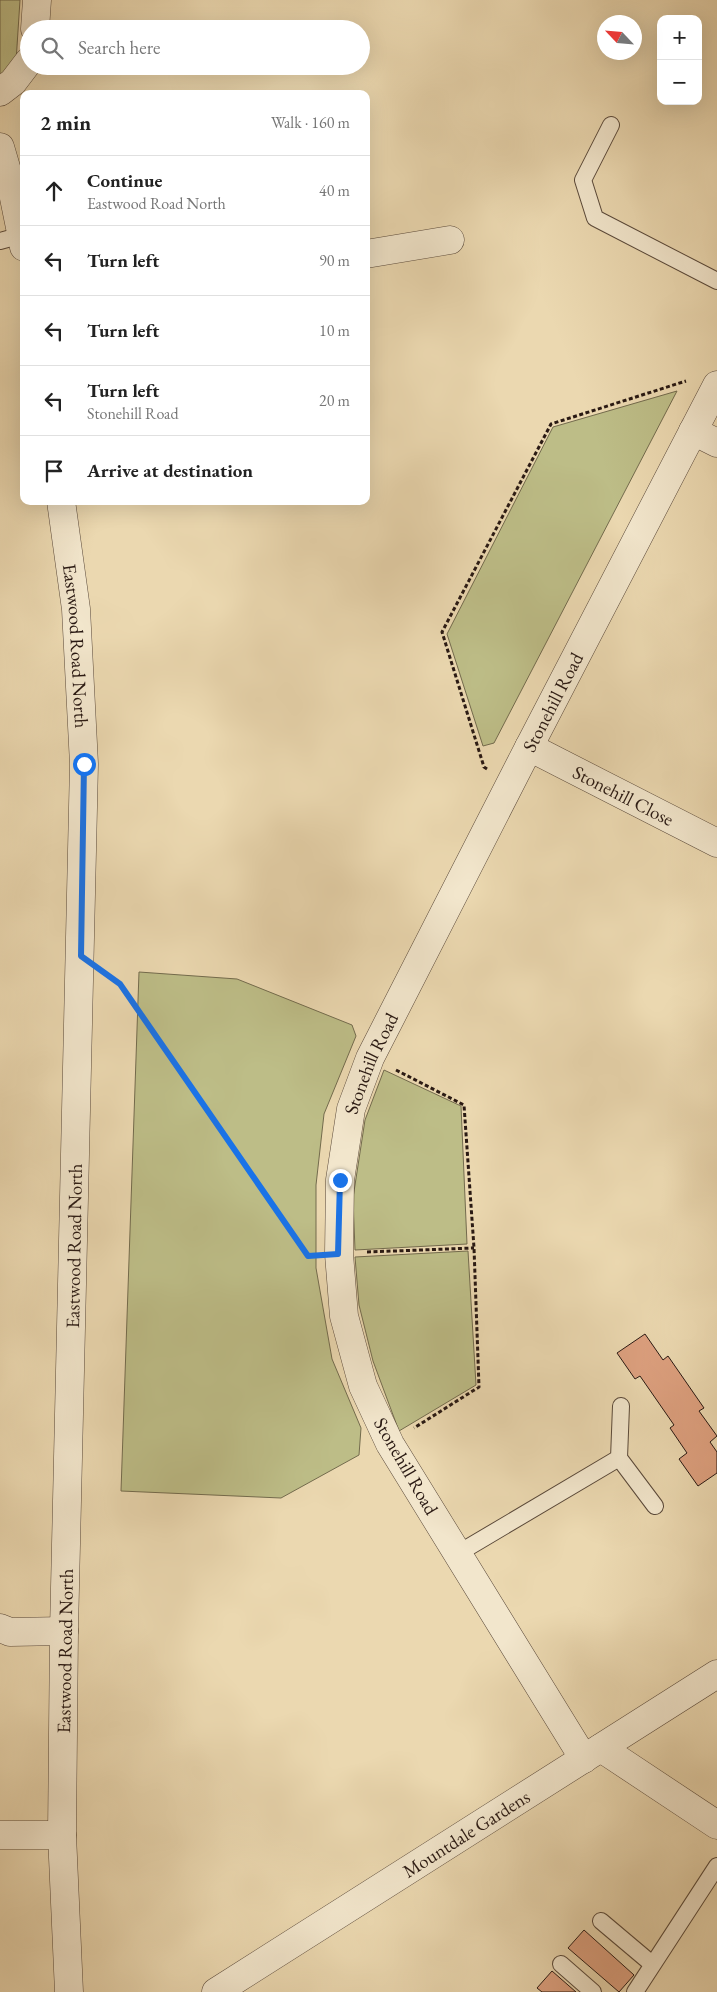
<!DOCTYPE html>
<meta charset="utf-8">
<style>
:root{--surface:#fff;--page:#f6f6f6;--text:#222;--muted:#767676;--line:#e0e0e0}
body{margin:0;font-family:"EB Garamond",serif;background:var(--page);color:var(--text)}
.controls{position:absolute;right:15px;top:15px;display:grid;overflow:hidden;border-radius:10px;box-shadow:0 5px 20px #0002}
.controls button{width:45px;height:45px;display:grid;place-items:center;padding:0;border:0;border-bottom:1px solid var(--line);background:var(--surface);color:var(--text);font:25px sans-serif}
.compass{position:absolute;left:597px;top:15px;width:45px;height:45px;border-radius:50%;background:var(--surface);box-shadow:0 5px 20px #0002;rotate:296deg}
.stop{position:absolute;width:15px;height:15px;margin:-11px;border:4px solid #1a73e8;border-radius:50%;background:#fff}
.stop.end{background:#1a73e8;border-color:#fff;box-shadow:0 1px 5px #0008}
.list{margin:0;padding:0;list-style:none}
h2{display:flex;justify-content:space-between;align-items:center;height:65px;margin:0;padding:0 20px;font-size:21px}
h2 small{font-size:16px;font-weight:400;color:var(--muted)}
.list li{display:grid;grid-template-columns:32px 1fr auto;gap:15px;align-items:center;box-sizing:border-box;height:70px;padding:0 20px;border-top:1px solid var(--line)}
.list b{display:block;font-size:19px;white-space:nowrap}
.list p{margin:0;font-size:16px;white-space:nowrap;color:var(--muted)}
.list em{font-size:16px;font-style:normal;color:var(--muted)}
.icon{flex:none;width:28px;height:28px;fill:none;stroke:currentColor;stroke-width:2;stroke-linecap:round;stroke-linejoin:round}
.map{position:relative;flex:none;width:717px;height:1992px;overflow:hidden}
.search{position:absolute;background:var(--surface);box-shadow:0 5px 20px #0002;left:20px;top:20px;width:350px;height:55px;display:flex;align-items:center;gap:12px;box-sizing:border-box;padding:0 18px;border-radius:28px;color:var(--muted);font-size:19px}
.panel{position:absolute;background:var(--surface);box-shadow:0 5px 20px #0002;left:20px;top:90px;width:350px;height:415px;border-radius:10px}
.map>svg:first-child{display:block}
.green{fill:#bdbd87;stroke:#736b4d}
.building{fill:#dea180;stroke:#291913}
.lines{fill:none;stroke-linecap:round;stroke-linejoin:round}
.service-casing{stroke:#5a493a;stroke-width:18}
.minor-casing{stroke:#5a493a;stroke-width:29}
.tertiary-casing{stroke:#5a493a;stroke-width:29}
.path{stroke:#291913;stroke-width:3;stroke-dasharray:4 2.5;stroke-linecap:butt}
.service{stroke:#f2e6cc;stroke-width:16}
.minor{stroke:#f2e6cc;stroke-width:28}
.tertiary{stroke:#f2e6cc;stroke-width:28}
.route{stroke:#1a73e8;stroke-width:6}
.labels{text-anchor:middle;dominant-baseline:central;stroke-width:4;stroke-linejoin:round;paint-order:stroke}
.street-label{font-size:19px;fill:#291913;stroke:#f2e6cc}
</style>
<div class="map">
<svg width="717" height="1992" viewBox="0 0 717 1992">
<rect width="100%" height="100%" fill="#ebd8b0"/>
<filter id="stains"><feTurbulence type="fractalNoise" baseFrequency=".004" numOctaves="4"/><feColorMatrix values="0 0 0 0 .2 0 0 0 0 .09 0 0 0 0 .02 0 0 0 .5 -.17"/></filter>
<radialGradient id="worn" r=".72"><stop offset=".6" stop-color="#630" stop-opacity="0"/><stop offset="1" stop-color="#630" stop-opacity=".3"/></radialGradient>
<path class="green" d="M0 0H20L16 62 0 75Z
M677 391 494 743 483 746 447 634 553 427Z
M139 972 237 979 352 1025 356 1036 324 1114 316 1185V1268L332 1359 361 1428 359 1455 281 1498 121 1491Z
M384 1070 461 1106 467 1244 355 1250 353 1198 365 1120Z
M468 1251 476 1385 399 1431 373 1361 359 1305 355 1257Z"/>
<path class="building" d="M645 1334 663 1360 668 1356 704 1408 699 1411 717 1436 710 1442 717 1452V1473L698 1486 679 1459 687 1453 670 1428 674 1425 640 1376 635 1379 617 1353Z
M584 1930 634 1975 619 1992 568 1948Z
M552 1971 576 1992H542L537 1988Z"/>
<g class="lines">
<g class="service-casing">
<path id="service" d="M611 125 583 180 595 218 717 281
M0 241 22 235
M621 1406 619 1458 655 1506
M457 1554 619 1458
M601 1921 652 1964
M561 1964 593 1992
M635 1992 717 1866"/>
</g>
<g class="minor-casing">
<g id="minor">
<path d="M35 29 37 0"/>
<path d="M0 92 13 82 29 61"/>
<path d="M366 254 450 240"/>
<path d="M693 431 717 443"/>
<path id="s1" d="M529 747 717 843"/>
<path d="M0 1628 10 1632 64 1631"/>
<path d="M601 1748 717 1825"/>
<path id="s2" d="M584 1759 390 1444 363 1386 344 1316 339 1254 340 1180 351 1109 370 1058 529 747 717 385"/>
<path d="M0 1835H62"/>
</g>
</g>
<g class="tertiary-casing">
<g id="tertiary">
<path d="M0 147 12 188 24 247"/>
<path id="s3" d="M61 501 76 609 84 764 64 1631 62 1835 69 1992"/>
<path id="s4" d="M216 1992 717 1674"/>
</g>
</g>
<path class="path" d="M487 769 484 767 442 632 551 424 686 381
M108 975 120 984 308 1256 311 1255
M396 1070 464 1105 474 1248 479 1387 414 1428
M367 1252 474 1248"/>
<use href="#service" class="service"/>
<use href="#minor" class="minor"/>
<use href="#tertiary" class="tertiary"/>
</g>
<g class="lines">
<path class="route" d="M84 764 81 956 120 984 308 1256 338 1254 340 1180"/>
</g>
<g class="labels">
<g class="street-label">
<text stroke="none"><textPath href="#s3" startOffset="146">Eastwood Road North</textPath></text>
<text stroke="none"><textPath href="#s2" startOffset="1169">Stonehill Road</textPath></text>
<text stroke="none"><textPath href="#s1" startOffset="106">Stonehill Close</textPath></text>
<text stroke="none"><textPath href="#s2" startOffset="764">Stonehill Road</textPath></text>
<text transform="translate(74 1246) rotate(-89)">Eastwood Road North</text>
<text transform="translate(406 1466) rotate(60)">Stonehill Road</text>
<text transform="translate(65 1651) rotate(-89)">Eastwood Road North</text>
<text stroke="none"><textPath href="#s4" startOffset="296">Mountdale Gardens</textPath></text>
</g>
</g>
<rect width="100%" height="100%" filter="url(#stains)"/>
<rect width="100%" height="100%" fill="url(#worn)"/>
</svg>
<div class="controls">
<button>+</button>
<button>−</button>
</div>
<svg class="compass" viewBox="-18 -18 36 36"><path d="M0-13l5 13h-10z" fill="#e53935"/><path d="M0 13l5-13h-10z" fill="#767676"/></svg>
<div class="stop" style="left:84px;top:764px"></div>
<div class="stop end" style="left:340px;top:1180px"></div>
<div class="search"><svg class="icon" aria-label="search" viewBox="0 0 24 24"><circle cx="10" cy="10" r="6"/><path d="M15 15l6 6"/></svg>Search here</div>
<section class="panel">
<h2>2 min<small>Walk · 160 m</small></h2>
<ul class="list">
<li><svg class="icon" aria-label="ahead" viewBox="0 0 24 24"><path d="M12 20V5M6 11l6-6 6 6"/></svg><div><b>Continue</b><p>Eastwood Road North</p></div><em>40 m</em></li>
<li><svg class="icon" aria-label="left" viewBox="0 0 24 24"><path d="M17 20v-9H6M10 6l-5 5 5 5"/></svg><div><b>Turn left</b></div><em>90 m</em></li>
<li><svg class="icon" aria-label="left" viewBox="0 0 24 24"><path d="M17 20v-9H6M10 6l-5 5 5 5"/></svg><div><b>Turn left</b></div><em>10 m</em></li>
<li><svg class="icon" aria-label="left" viewBox="0 0 24 24"><path d="M17 20v-9H6M10 6l-5 5 5 5"/></svg><div><b>Turn left</b><p>Stonehill Road</p></div><em>20 m</em></li>
<li><svg class="icon" aria-label="arrive" viewBox="0 0 24 24"><path d="M6 21V4h12l-3 4 3 4H6"/></svg><div><b>Arrive at destination</b></div></li>
</ul>
</section>
</div>
